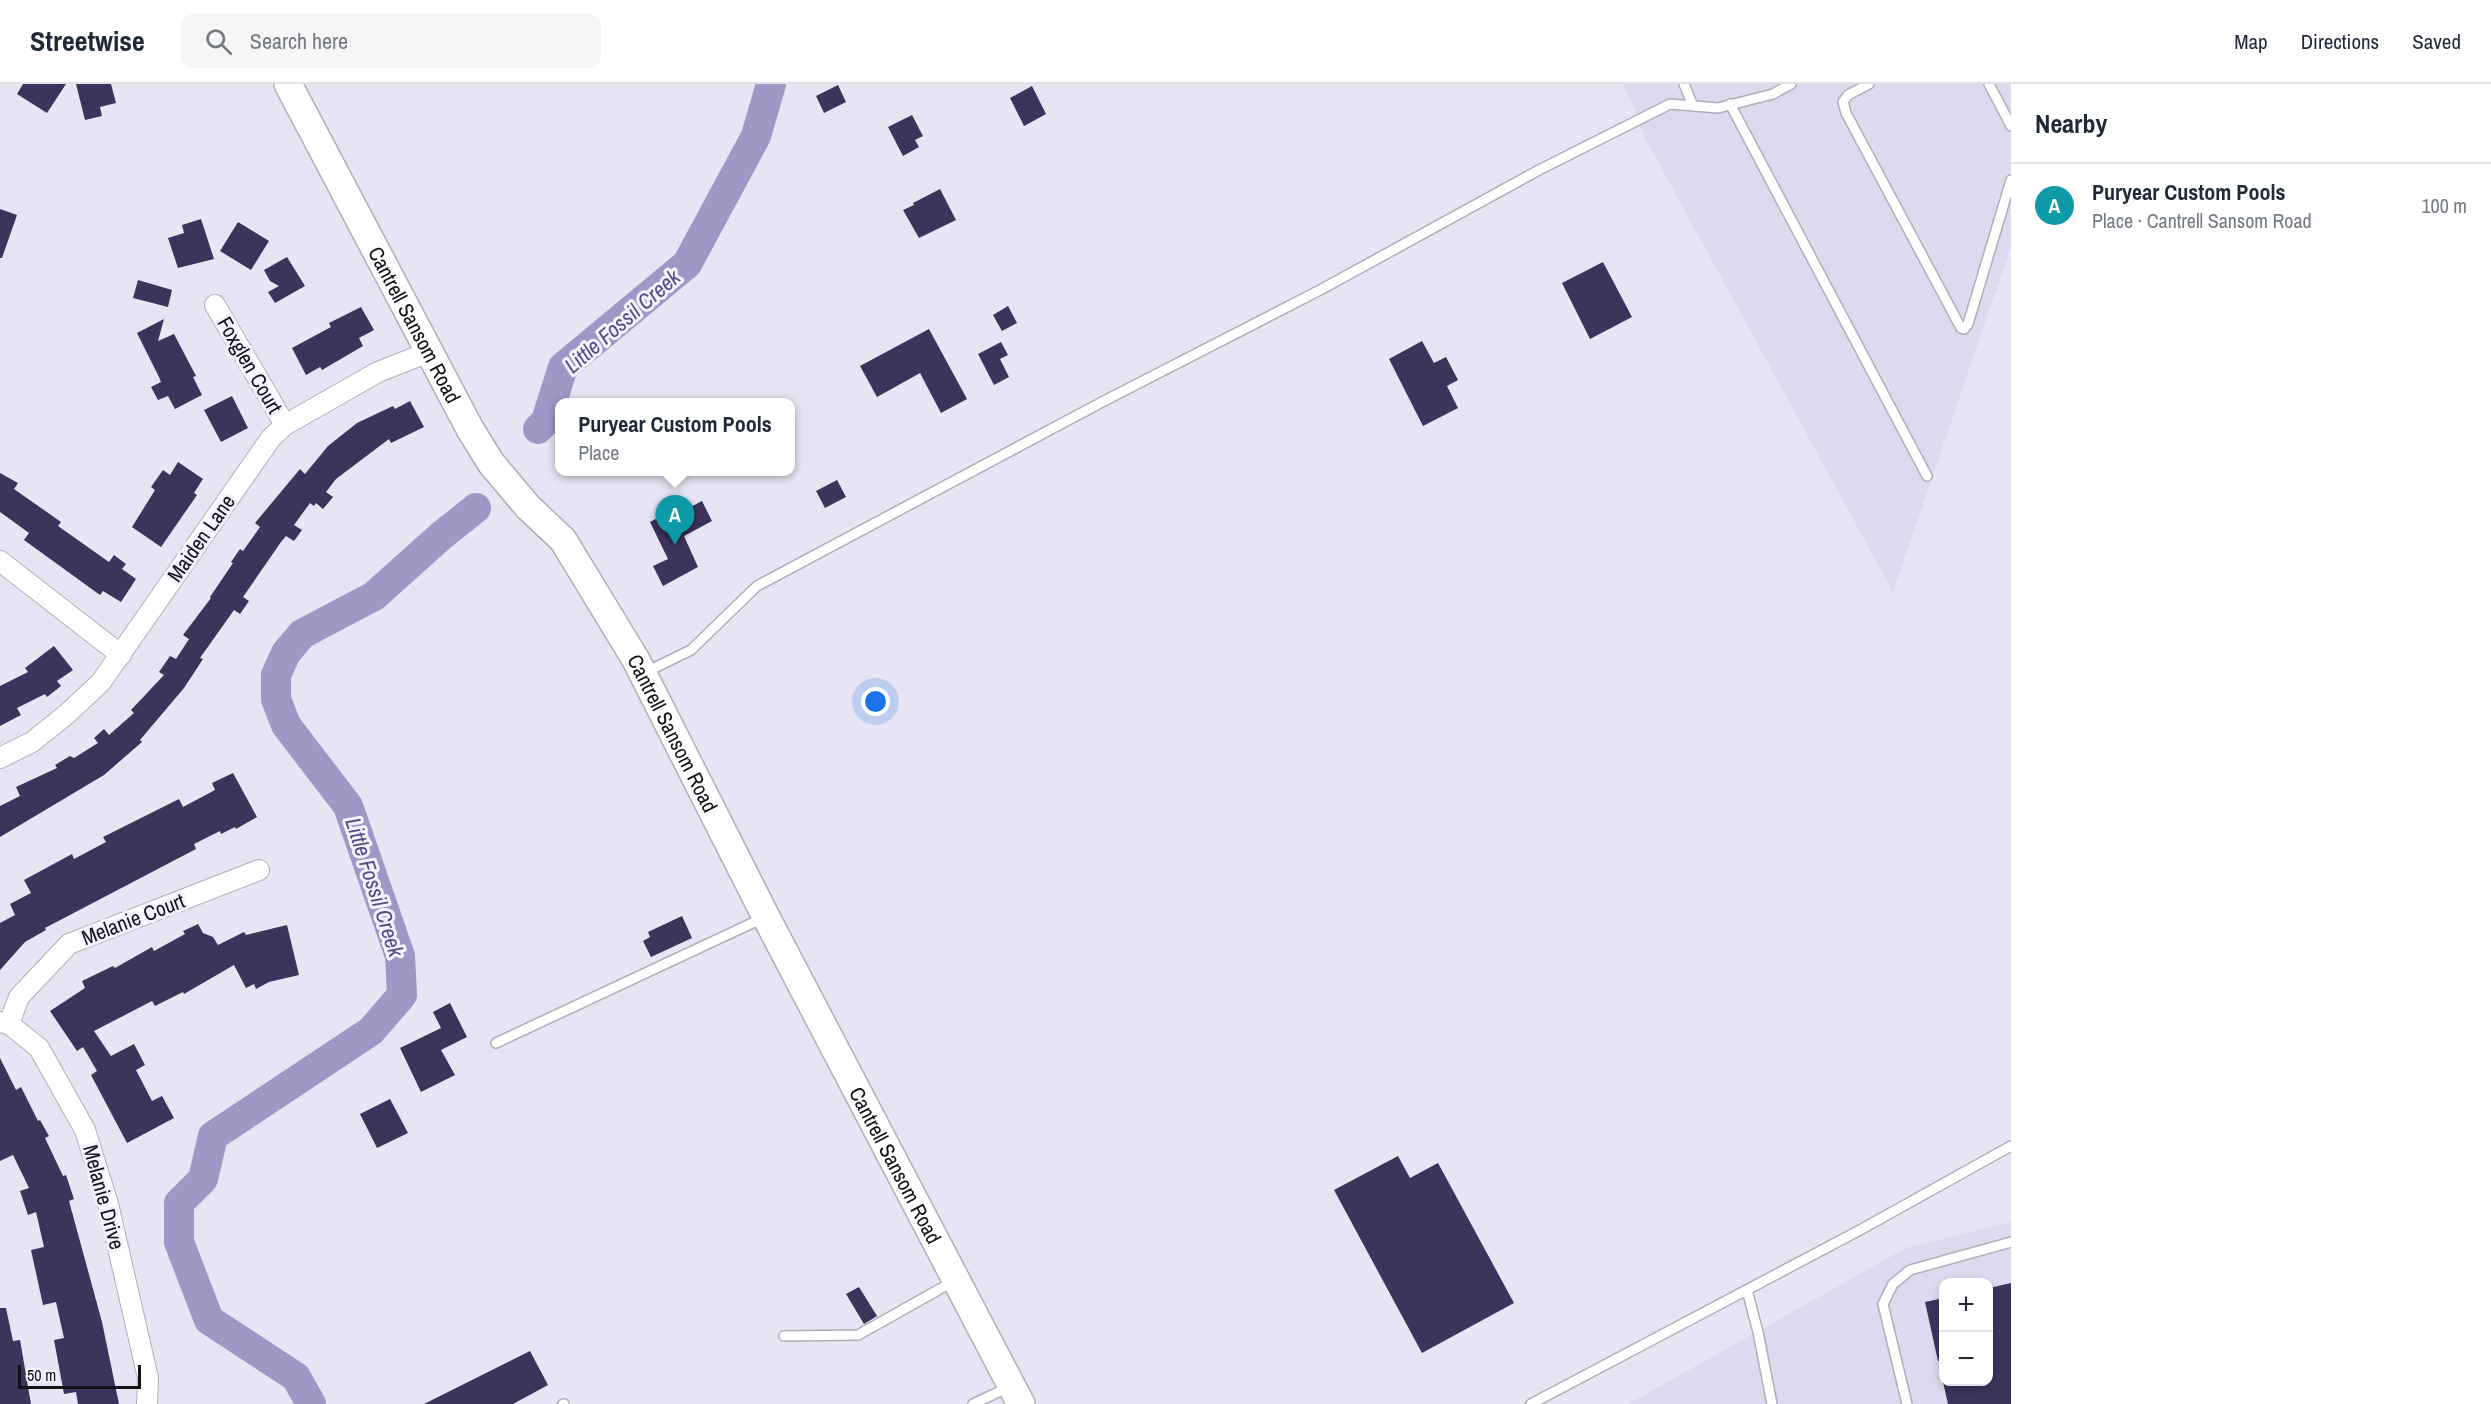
<!DOCTYPE html>
<meta charset="utf-8">
<style>
:root{--surface:#fff;--page:#f6f6f7;--text:#1f2937;--muted:#747a83;--line:#e0e1e3;--accent:#111827}
body{margin:0;font-family:"Archivo Narrow",sans-serif;background:var(--page);color:var(--text)}
.controls{position:absolute;right:18px;bottom:18px;display:grid;overflow:hidden;border-radius:12px;box-shadow:0 3px 9px #0003}
.controls button{width:54px;height:54px;display:grid;place-items:center;padding:0;border:0;border-bottom:2px solid var(--line);background:var(--surface);color:var(--text);font:30px sans-serif}
.scale{position:absolute;left:18px;bottom:15px;width:123px;box-sizing:border-box;padding-left:6px;border:3px solid #121116;border-top:0;font-size:16px;line-height:21px;white-space:nowrap;color:#121116;-webkit-text-stroke:4px #f4f2fe;paint-order:stroke}
.you{position:absolute;left:876px;top:618px;width:21px;height:21px;margin:-15px;border:4px solid #fff;border-radius:50%;background:#1a73e8;box-shadow:0 0 0 9px #1a73e833}
.badge{display:grid;place-items:center;width:39px;height:39px;border-radius:50%;background:var(--accent);color:#fff;font-size:20px;font-weight:700}
.pin{position:absolute;translate:-50% -50px;filter:drop-shadow(0 2px 3px #0008)}
.pin::after{content:'';position:absolute;top:32px;width:21px;height:18px;background:inherit;clip-path:polygon(0 0,100% 0,50% 100%)}
.popup{position:absolute;left:555px;top:314px;width:240px;height:78px;box-sizing:border-box;display:grid;place-content:center;border-radius:12px;background:var(--surface);filter:drop-shadow(0 2px 4px #0005);font-size:20px;white-space:nowrap;color:var(--muted)}
.popup b{font-size:22px;color:var(--text)}
.popup::after{content:'';position:absolute;left:50%;top:100%;margin-left:-12px;border:12px solid transparent;border-top-color:var(--surface)}
.list{margin:0;padding:0;list-style:none}
h2{display:flex;justify-content:space-between;align-items:center;height:78px;margin:0;padding:0 24px;font-size:26px}
h2 small{font-size:20px;font-weight:400;color:var(--muted)}
.list li{display:grid;grid-template-columns:39px 1fr auto;gap:18px;align-items:center;box-sizing:border-box;height:84px;padding:0 24px;border-top:2px solid var(--line)}
.list b{display:block;font-size:22px;white-space:nowrap}
.list p{margin:0;font-size:20px;white-space:nowrap;color:var(--muted)}
.list em{font-size:20px;font-style:normal;color:var(--muted)}
.icon{flex:none;width:33px;height:33px;fill:none;stroke:currentColor;stroke-width:2;stroke-linecap:round;stroke-linejoin:round}
.map{position:relative;flex:none;width:2011px;height:1320px;overflow:hidden}
header{display:flex;align-items:center;gap:36px;box-sizing:border-box;height:84px;padding:0 30px;background:var(--surface);border-bottom:2px solid var(--line)}
header strong{font-size:28px}
nav{display:flex;gap:33px;margin-inline-start:auto;font-size:21px}
.search{width:420px;height:54px;background:var(--page);display:flex;align-items:center;gap:15px;box-sizing:border-box;padding:0 21px;border-radius:12px;color:var(--muted);font-size:22px}
main{display:flex}
aside{flex:1;background:var(--surface)}
.map>svg:first-child{display:block}
.built{fill:#dddaef;fill-rule:evenodd}
.lines{fill:none;stroke-linecap:round;stroke-linejoin:round}
.river{stroke:#9f98c6;stroke-width:30}
.building{fill:#3c345b}
.service-casing{stroke:#afaebb;stroke-width:12}
.minor-casing{stroke:#afaebb;stroke-width:22}
.secondary-casing{stroke:#afaebb;stroke-width:30}
.service{stroke:#fff;stroke-width:9}
.minor{stroke:#fff;stroke-width:20}
.secondary{stroke:#fff;stroke-width:27}
.labels{text-anchor:middle;dominant-baseline:central;stroke-width:6;stroke-linejoin:round;paint-order:stroke}
.street-label{font-size:21px;fill:#121116;stroke:#f4f2fe}
.water-label{font-size:22px;font-style:italic;fill:#564a86;stroke:#f4f2fe}
</style>
<header>
<strong>Streetwise</strong>
<div class="search"><svg class="icon" aria-label="search" viewBox="0 0 24 24"><circle cx="10" cy="10" r="6"/><path d="M15 15l6 6"/></svg>Search here</div>
<nav><a>Map</a><a>Directions</a><a>Saved</a></nav>
</header>
<main>
<div class="map">
<svg width="2011" height="1320" viewBox="0 0 2011 1320">
<rect width="100%" height="100%" fill="#e7e5f3"/>
<path class="built" d="M1622 0H2011V163L1893 508 1645 54 1634 23Z
M2011 1138V1320H1628L1906 1164ZM1944 1198H1988V1298H1944Z"/>
<g class="lines">
<path class="river" d="M538 345 546 337 563 283 687 180 756 52 771 0
M311 1320 296 1293 209 1236 179 1158V1119L203 1095 213 1052 371 947 402 911 400 872 348 722 286 641 276 615V591L286 569 302 550 374 512 441 452 476 424"/>
</g>
<path class="building" d="M23 0H66L47 29 17 10Z
M76 0H111L116 19 100 23 102 32 85 36Z
M838 1 846 18 824 29 816 12Z
M1032 2 1046 30 1024 42 1010 14Z
M912 31 923 52 915 56 919 63 903 72 888 43Z
M940 105 956 136 919 154 903 126 914 121 913 119Z
M0 125 17 131 2 174H0Z
M201 135 214 175 178 184 168 154 184 149 182 141Z
M238 138 269 157 251 186 220 167Z
M287 173 305 202 275 219 268 208 279 202 270 197 264 186Z
M1603 178 1632 233 1590 255 1562 199Z
M138 196 172 206 168 223 133 214Z
M1008 222 1017 239 1002 247 993 231Z
M361 223 374 246 359 254 363 262 322 286 320 283 306 291 292 264 331 243 329 239Z
M164 235 158 257 174 250 196 292 193 293 202 311 175 325 168 312 158 316 151 303 161 298 159 293 137 249Z
M929 245 967 315 941 329 920 289 877 313 860 282Z
M1422 257 1434 279 1446 273 1458 296 1447 302 1458 324 1423 342 1389 275Z
M1001 258 1008 271 1000 275 1009 293 994 301 978 270Z
M232 312 248 344 221 358 204 326Z
M410 317 424 343 391 359 389 355 336 395 326 408 333 413 323 425 316 419 314 422 310 419 294 441 302 446 294 457 286 452 281 458 243 513 249 517 240 530 234 526 200 574 203 575 184 604 140 656 142 658 104 691 0 753V722L20 712 16 703 57 684 55 681 70 672 74 674 98 659 94 654 104 645 109 651 134 629 131 626 164 591 159 588 170 572 176 575 189 555 183 551 211 514 210 513 233 479 231 478 240 465 243 467 260 443 255 439 300 385 305 390 328 362 357 339 393 322 395 325Z
M178 378 203 395 194 409 197 411 161 463 132 443 155 406 151 403 163 386 170 391Z
M0 389 18 399 14 405 61 438 58 442 109 478 114 471 126 480 122 485 136 495 121 518 103 507 100 511 24 456 29 449 0 428Z
M837 396 846 413 825 424 816 407Z
M702 417 712 437 684 452 698 483 663 502 653 482 668 475 650 438 671 427 673 432Z
M54 562 73 586 57 597 61 602 47 613 45 610 17 624 21 631 0 642V602L28 588 25 584Z
M233 689 257 733 236 745 235 743 221 750 220 747 194 760 196 765 45 844 46 846 25 858 0 886V839L15 831 10 820 31 809 24 796 72 770 74 775 106 758 103 753 179 715 183 723 215 706 212 699Z
M682 832 692 854 651 873 643 857 650 853 648 848Z
M198 840 203 849 213 853 218 861 244 848 246 851 287 841 299 891 269 898 256 905 254 900 246 904 234 881 184 910 183 908 155 922 152 917 94 947 111 972 134 960 145 981 136 986 152 1017 162 1012 174 1034 127 1059 91 991 97 987 83 963 77 967 50 927 85 904 82 897 113 882 115 884 152 863 154 867 185 850 183 847Z
M450 919 467 953 441 966 455 991 421 1008 400 964 441 944 433 928Z
M0 974 16 1006 21 1003 38 1037 40 1036 49 1052 45 1054 63 1092 66 1091 74 1115 69 1117 102 1238 119 1320H78L76 1308 64 1310 54 1256 64 1254 56 1218 43 1221 31 1166 44 1163 36 1128 28 1131 20 1107 29 1104 13 1071 0 1077Z
M390 1015 408 1049 377 1064 360 1030Z
M1398 1072 1410 1094 1438 1079 1514 1219 1422 1269 1334 1106Z
M2011 1199V1320H1948L1943 1298H1989V1204Z
M859 1203 877 1232 864 1240 846 1210Z
M1944 1214V1276L1938 1277 1925 1218Z
M0 1224H6L13 1257 20 1256 31 1320H0Z
M530 1267 548 1301 513 1320H424Z"/>
<g class="lines">
<g class="service-casing">
<path id="service" d="M1684 0 1693 22
M1869 0 1848 11 1843 18 1846 29 1961 244 1964 245 1968 240 2011 96
M1989 0 2011 42
M1730 20 1927 392
M644 589 691 566 757 502 1104 317 1322 205 1539 86 1670 20 1718 24 1773 10 1791 0
M496 959 763 834
M1747 1206 1758 1248 1772 1320
M784 1252 858 1251 954 1197
M563 1320H564
M973 1320 1009 1303
M1531 1320 1860 1146 2011 1062
M1907 1320 1883 1220 1893 1200 1910 1186 2011 1158"/>
</g>
<g class="minor-casing">
<path id="minor" d="M215 221 285 341
M0 477 121 571
M0 674 32 658 67 630 101 598 271 354 285 341 378 288 429 268
M0 938 9 940 39 964 85 1046 108 1120 148 1294 147 1320
M9 940 19 913 69 860 259 786"/>
</g>
<g class="secondary-casing">
<g id="secondary">
<path id="s1" d="M288 0 470 345 491 379 528 423 563 456 636 576 766 833 1021 1320"/>
</g>
</g>
<use href="#service" class="service"/>
<use href="#minor" class="minor"/>
<use href="#secondary" class="secondary"/>
</g>
<g class="labels">
<g class="street-label">
<text stroke="none"><textPath href="#s1" startOffset="272">Cantrell Sansom Road</textPath></text>
<text transform="translate(250 281) rotate(60)">Foxglen Court</text>
<text transform="translate(201 454) rotate(-55)">Maiden Lane</text>
<text stroke="none"><textPath href="#s1" startOffset="758">Cantrell Sansom Road</textPath></text>
<text transform="translate(133 835) rotate(-21)">Melanie Court</text>
<text stroke="none"><textPath href="#s1" startOffset="1244">Cantrell Sansom Road</textPath></text>
<text transform="translate(104 1113) rotate(75)">Melanie Drive</text>
</g>
<g class="water-label">
<text transform="translate(622 237) rotate(-41)">Little Fossil Creek</text>
<text transform="translate(375 803) rotate(72)">Little Fossil Creek</text>
</g>
</g>
</svg>
<div class="controls">
<button>+</button>
<button>−</button>
</div>
<div class="scale">50 m</div>
<div class="you"></div>
<div class="pin badge" style="left:675px;top:461px;background:#0f9aa8">A</div>
<div class="popup"><b>Puryear Custom Pools</b>Place</div>
</div>
<aside>
<h2>Nearby<small></small></h2>
<ul class="list">
<li><span class="badge" style="background:#0f9aa8">A</span><div><b>Puryear Custom Pools</b><p>Place · Cantrell Sansom Road</p></div><em>100 m</em></li>
</ul>
</aside>
</main>
